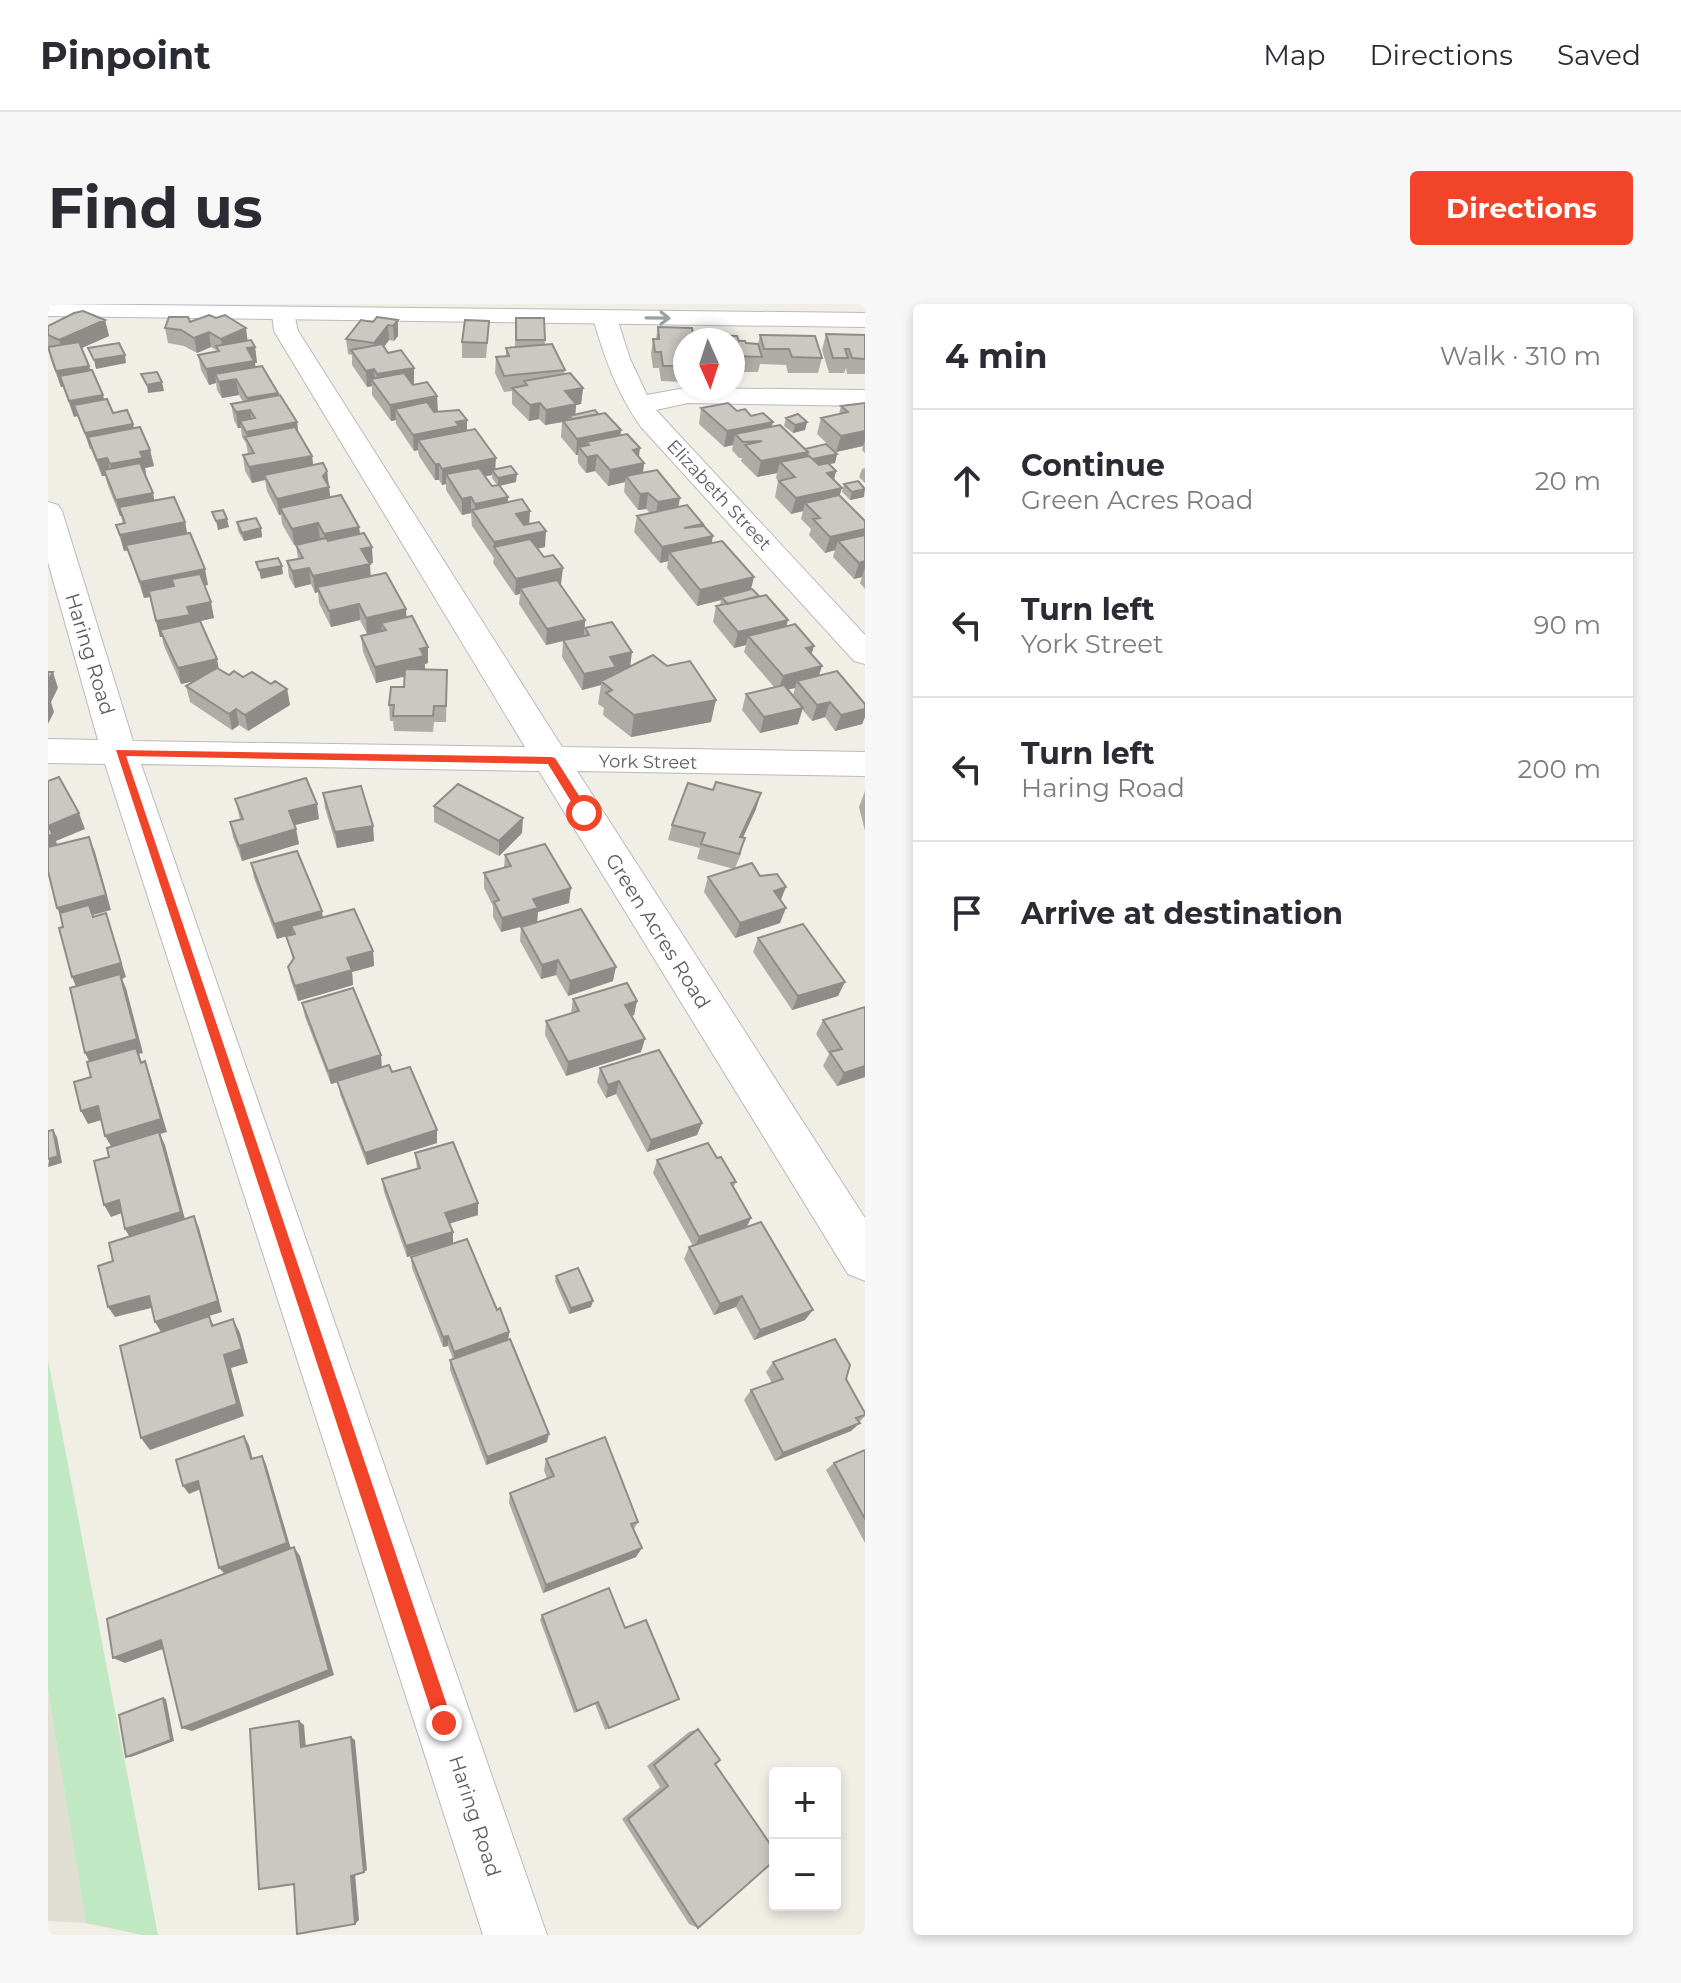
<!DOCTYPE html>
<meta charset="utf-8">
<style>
:root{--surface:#fff;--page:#f7f7f7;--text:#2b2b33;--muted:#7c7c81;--line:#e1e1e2;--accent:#f14429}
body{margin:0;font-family:Montserrat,sans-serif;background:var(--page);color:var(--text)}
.controls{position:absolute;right:24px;bottom:24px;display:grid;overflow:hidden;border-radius:8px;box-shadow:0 4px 12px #0003}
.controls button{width:72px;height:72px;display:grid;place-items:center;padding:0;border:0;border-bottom:2px solid var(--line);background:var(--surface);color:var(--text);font:40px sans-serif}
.compass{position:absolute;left:625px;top:24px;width:72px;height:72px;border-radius:50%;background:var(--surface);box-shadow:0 4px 12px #0003;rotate:177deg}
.stop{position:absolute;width:24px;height:24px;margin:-18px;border:6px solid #f14429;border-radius:50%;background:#fff}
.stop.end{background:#f14429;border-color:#fff;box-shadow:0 2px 8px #0008}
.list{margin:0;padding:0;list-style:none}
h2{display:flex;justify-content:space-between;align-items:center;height:104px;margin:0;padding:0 32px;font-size:34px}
h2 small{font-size:26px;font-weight:400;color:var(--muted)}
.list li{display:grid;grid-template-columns:52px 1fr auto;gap:24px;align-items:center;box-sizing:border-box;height:144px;padding:0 32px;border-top:2px solid var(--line)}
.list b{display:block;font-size:30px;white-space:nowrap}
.list p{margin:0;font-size:26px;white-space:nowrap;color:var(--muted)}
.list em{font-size:26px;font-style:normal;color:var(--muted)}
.icon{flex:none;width:44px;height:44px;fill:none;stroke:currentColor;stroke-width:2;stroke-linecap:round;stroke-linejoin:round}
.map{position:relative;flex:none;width:817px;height:1631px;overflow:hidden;border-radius:8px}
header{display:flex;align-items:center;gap:48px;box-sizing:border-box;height:112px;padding:0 40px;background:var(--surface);border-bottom:2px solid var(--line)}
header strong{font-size:38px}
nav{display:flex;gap:44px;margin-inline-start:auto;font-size:28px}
.intro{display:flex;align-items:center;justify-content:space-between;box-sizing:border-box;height:192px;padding:0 48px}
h1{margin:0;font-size:56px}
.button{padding:20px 36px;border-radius:8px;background:var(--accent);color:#fff;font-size:28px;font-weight:700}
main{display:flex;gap:48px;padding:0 48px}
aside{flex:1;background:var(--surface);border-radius:8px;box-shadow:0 4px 12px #0003}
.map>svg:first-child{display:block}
.education{fill:#e0ddd3}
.green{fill:#c0e8c2}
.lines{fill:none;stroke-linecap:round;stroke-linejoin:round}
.minor-casing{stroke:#b7babf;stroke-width:2}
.secondary-casing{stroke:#b8bbc1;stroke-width:2}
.minor{fill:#fff;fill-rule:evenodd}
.secondary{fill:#fff;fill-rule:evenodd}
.wall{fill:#afaca7;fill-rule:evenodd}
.shaded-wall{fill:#8e8c88}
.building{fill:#cbc8c2;stroke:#8e8c88;stroke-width:2}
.oneway{stroke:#9da0a3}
.route{fill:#f14429}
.labels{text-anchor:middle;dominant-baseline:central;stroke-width:7;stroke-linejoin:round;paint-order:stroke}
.far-street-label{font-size:18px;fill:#5c6066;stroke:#fff}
.street-label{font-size:20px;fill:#5c6066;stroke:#fff}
</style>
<header>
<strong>Pinpoint</strong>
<nav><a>Map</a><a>Directions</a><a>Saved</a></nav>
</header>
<div class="intro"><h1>Find us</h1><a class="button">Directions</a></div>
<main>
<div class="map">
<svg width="817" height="1631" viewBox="0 0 817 1631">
<rect width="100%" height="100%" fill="#f0eee5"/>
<path class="education" d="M0 1386 38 1619 0 1617Z"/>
<path class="green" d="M0 1056 110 1631H94L38 1619 0 1386Z"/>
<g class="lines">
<g class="minor-casing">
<path id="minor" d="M236 3 245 5 250 27 514 443 817 448V472L529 467 817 914V977L800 970 491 467 93 460 499 1631H435L57 460 0 459V435L50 436 0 258V198L10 201 14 207 85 437 477 443 226 27 224 10 227 5Z
M557 7 566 9 569 14 582 55 599 91 637 84 817 86V102L640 99 608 106 817 331V360L806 357 593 123C569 89 556 53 545 14L548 9Z"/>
</g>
<g class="secondary-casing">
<path id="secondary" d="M0 0 817 9V23L0 12Z"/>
</g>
<use href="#minor" class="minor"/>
<use href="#secondary" class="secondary"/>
</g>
<path class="wall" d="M468 14H496L497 41 517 66 516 70 535 84 533 100 528 101 527 110H550L573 126 572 131 596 159 595 169 630 203 654 222 664 239 703 285 740 316 738 322 766 342 763 350 771 371 817 400V413L814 420 787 427 777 413 764 417 754 405 750 420 712 429 694 406 698 390 726 383 696 348 698 341 686 344 665 318 668 302 672 301 673 296 649 302 619 264 620 257 612 259 586 228 589 212 602 209 598 205 590 206 576 188 577 178 560 182 547 167 538 169 530 159V151H528L513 133 514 118 497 121 491 115 481 117 464 100V87L456 88 447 69 448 53 458 52V44L467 43ZM747 384 745 391 740 385Z
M57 16 61 32 33 44 56 95 65 109 86 124 102 146 106 162 97 164 98 170 97 171 106 197 137 218 139 229 160 281H156L166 314 152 317 171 365 181 371 223 380 239 385 242 401 200 427 191 421 184 426 142 398 138 382 147 377 133 380 116 342 114 333H112L102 293 96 294 80 246 76 247 68 221 75 220 73 212H72L60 182 57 172H54L29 112 26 113 15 83H13L4 59 0 45V22Z
M350 16V32L346 37 341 36 336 43 366 80H364L389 108 419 126 448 165 468 178 452 182 459 198 482 220 497 243 489 245 513 280H512L537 316 536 332 537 324 582 363 663 418 583 433 555 411 556 404 550 400 553 381 534 386 514 353 515 337 498 341 471 300 472 290 467 291 445 259 446 254 424 222 423 209 414 211 398 186V180L394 181 391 176H387L371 152 370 146 366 147 348 120V116L343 117 324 91V82L319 83 304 61V51L300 50 298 35 325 18ZM444 171V174L449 181 444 182 437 172Z
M142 18 200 37 207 43 209 59H207V63L231 91 249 118 250 129 264 152 265 161 279 167 282 194 311 223 312 230 325 259 321 260 322 272 358 305V313L380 343V359L377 360V365L399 366 398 418H386L385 428 346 427 345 417H342L341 401 356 383V372L328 379 315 348 313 332 334 326 319 330 312 316 283 323 271 299 270 288 267 289 263 280 247 284 241 273 239 257 250 255 248 241 272 235 246 241 234 220 233 211H231L219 187 217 176 204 179 197 167 195 151 200 150 198 139 194 133 193 124H190L186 116 183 100 195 98 191 91 174 94 169 86 168 79 161 81 153 66 150 51 169 47 168 46 163 43 149 49 136 42 120 39 117 24Z
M610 23 637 36V78L613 77 611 64H605L603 50 605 35H608Z
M778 30 817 31V70H799L798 64 796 69H781L774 46Z
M655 31 691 37 698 39 710 40 712 31 774 54 770 69H740L738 61 712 60 710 68H685V36H655Z
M440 32 438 54H414V38Z
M817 99V149L814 146 815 142 788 148 769 130 773 114 791 110 793 102Z
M653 104 703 112 725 118 723 123 757 145 789 150 787 159 781 160 788 167 786 176 792 192 817 217V285L812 279 814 273 806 275 785 253 787 246 777 249 761 231 763 225 753 215 755 207 743 210 727 193 730 177 728 174 729 169 709 173 693 157 694 154H691L684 146 685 141 676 143 651 120Z
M738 114 759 118 757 126 745 129 736 122Z
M817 164V179L811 173 814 165Z
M796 180 816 193 802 196 794 188Z
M189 218 213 224 214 233 196 237 190 227Z
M817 487V527L811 503Z
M275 489 325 522 326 537 289 544 277 504Z
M187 495 271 515 247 521 251 540 194 557 185 533 182 518 192 515Z
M386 502 474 529 451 552 386 518Z
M708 505 695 534 693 550 687 564 712 572 733 597 732 619 687 634 656 588 660 573 686 565 649 555 652 544 620 536 624 521Z
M457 551 521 599 490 608 489 618 565 677 520 692 508 671 493 675 472 637 473 623 453 628 445 613V602L436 584V569L456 563Z
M203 559 275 613 325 647 326 662 304 668 305 681 250 697 243 677 240 663 245 656 238 632 241 631 229 635 206 574Z
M710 634 790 692 744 706 705 648Z
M525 695 589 697 586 711 584 712 593 748 518 772 497 731 498 717 523 709Z
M254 699 334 763 344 768 389 826V839L319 861 292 790 290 778 283 780 257 713Z
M817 703V773L789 782 775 762 781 750 768 730 775 716Z
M552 764 654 819 649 831 599 848 568 790 558 794 549 778Z
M367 849 430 899V911L401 919 405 928V939L359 953 336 888 334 875 369 865Z
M669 854 688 878 685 884 703 914 699 923 757 1016 706 1036 688 1003 666 1011 636 955 641 943 645 942 605 869 609 856Z
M363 953 449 1006 461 1028 460 1035 499 1138 438 1161 402 1066V1056L405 1055 400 1042 395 1043 364 964Z
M508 972 543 1003 521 1010 507 977Z
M725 1058 798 1075 817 1109V1112L803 1127 727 1157 696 1096 703 1086 724 1079 718 1068Z
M817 1146V1239L778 1166 786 1159Z
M498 1155 590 1218 586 1225 588 1253 495 1289 461 1199 462 1189 499 1175 496 1166Z
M494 1311 631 1395 557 1426 547 1400 526 1409 492 1316Z
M650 1425 667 1460 650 1624 641 1620 574 1515 612 1483 599 1462 641 1428Z"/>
<path class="shaded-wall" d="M57 16 61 32 16 52 11 36Z
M350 16V32L346 37 345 22Z
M340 21 341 36 327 54 326 39Z
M198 24 200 40 176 50 173 35Z
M161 28 163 43 149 49 146 34Z
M207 43 209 59H207L209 72 188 76 191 91 174 94 171 78 167 70 168 79 161 81 158 65 199 44Z
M77 51 78 59 48 65 46 56Z
M41 62 45 77 12 72 15 83H13L8 67Z
M366 64V80L330 86 329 70Z
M326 65 327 80 323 75 324 82 319 83 318 67Z
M114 78 116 87 100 89 99 81Z
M535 84 533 100 528 101 527 116 521 112 520 117 497 121 498 106 517 87Z
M230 89 232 104 202 106 204 122 192 117 193 124H190L188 108 201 106 199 94Z
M55 91 58 107 26 101 29 112 26 113 21 97Z
M389 92 390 108 347 105 348 116 343 117 342 101Z
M492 99 491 115 481 117 482 101Z
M419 116V132L370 136V146L366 147 365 131Z
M249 118 251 134 200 138 198 128Z
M725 118 721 133 687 130 685 141 676 143 679 127Z
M759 118 757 126 745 129 747 121Z
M85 120 89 136 40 133 43 145H42L37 129Z
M573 126 571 142 541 141 538 138 537 149 531 143 530 151H528L529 135Z
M817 126V136L815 142 788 148 793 132Z
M592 144 590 160 596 159 594 175 578 172 577 178 560 182 562 166 585 146Z
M102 146 106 162 97 164 98 170 66 176 62 160 92 148Z
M760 148 756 164 732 158 729 169 709 173 713 157Z
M789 150 787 159 761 164 763 156Z
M549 151 547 167 538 169 539 153Z
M264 152 266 168 216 171 217 176 204 179 201 163Z
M59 154 63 170 56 166 57 172H54L49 156Z
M448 154 447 170 444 166V171L404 179 398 170V180L394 181V165Z
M387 160H391V176H387Z
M279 167 283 199 232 204 233 211H231L229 195 275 172Z
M788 167 784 183 779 169Z
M469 170 468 178 450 182V174Z
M794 184 789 200 757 199 755 207 743 210 748 194Z
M817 185 816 193 802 196 804 188Z
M105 189 108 205 71 203 73 212H72L68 196Z
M600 189 598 205 590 206 592 190Z
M423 193V209L414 211V195Z
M460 193 459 209 427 210V200Z
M632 194 629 210 607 214 610 198Z
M482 207 481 223 468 226V210Z
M179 215 181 223 170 226 168 217Z
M137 218 140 234 76 247 72 231Z
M270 219 272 235 246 241 244 225Z
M655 220 652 235 665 232 662 248H621L620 257 612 259 614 243 636 224Z
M311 223 313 239 278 246 276 230Z
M213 224 214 233 196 237 194 229Z
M817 225V239L790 237 787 246 777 249 782 233Z
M498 227 497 243 453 252 446 243V238Z
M324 243 325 259 314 261 313 245Z
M817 257V263L814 273 806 275 811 259Z
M322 260 323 276 269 283 270 288 267 289 265 272Z
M234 262 235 270 213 275 211 266Z
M261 264 263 280 247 284 244 267Z
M515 264 513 280 475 289 472 284V290L467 291 468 275Z
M157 265 160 281 127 287 124 275 126 288 96 294 92 278Z
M706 273 702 289 673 293V296L649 302 652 286Z
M163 298 166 314 112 326 114 333H112L108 317 139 303Z
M311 300 312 316 283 323 281 307Z
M358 305 359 321 333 319 334 326 319 330 318 314Z
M537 316 536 332 498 341 499 325Z
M740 316 736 332H700L698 341 686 344 690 328Z
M766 342 761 358 758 344Z
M380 343V359L377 360V368L328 379 327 363Z
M584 348 582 364 567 368 566 379 553 377V381L534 386 536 370 562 353Z
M169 355 172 371 133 380 130 364Z
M774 362 769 378 749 377 747 384 730 388 735 372Z
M5 368 10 384 3 398 6 408 0 420V377Z
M239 385 242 401 200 427 197 411Z
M668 396 663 418 583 433 586 411Z
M782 398 777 413 764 417 769 401Z
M755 404 750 420 712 429 716 413Z
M188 405 191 421 184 426 181 410Z
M817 405V413L814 420 787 427 793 411Z
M713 489 708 505 688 548 692 533Z
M269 500 271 515 243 522 241 507Z
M31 509 37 525 8 537 11 546 0 550V522Z
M475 514 474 529 451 552V537Z
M325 522 326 537 289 544 287 528Z
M248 525 251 540 194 557 191 542Z
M41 533 47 548 63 606 45 611 47 616 16 619 9 604Z
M738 583 732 598 726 587Z
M523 584 521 599 490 608 489 618 453 628 454 614 485 595Z
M738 604 732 619 687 634 692 619Z
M274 607 276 622H243L245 630 229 635 226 620Z
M58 609 78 673 74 675 78 684 95 749 91 750 98 772 44 763 37 749 30 687 24 673Z
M325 647 326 662 304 668 305 681 250 697 247 682 299 654Z
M510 656 508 671 493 675 494 661Z
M568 663 565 677 520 692 522 677Z
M797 678 790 692 744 706 750 692Z
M589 697 586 711 574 715 577 701Z
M597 735 593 748 518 772 520 758Z
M333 751 334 765 283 780 280 767Z
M97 757 102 771 119 828 112 830 117 841 138 919 84 937 77 925 64 844 57 832Z
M817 762V773L789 782 796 769Z
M571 777 568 790 558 794 560 781Z
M50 802 57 815 40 820 33 807Z
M654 819 649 831 599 848 603 836Z
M5 826 9 833 14 859 0 863Z
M389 826V839L319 861 317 849Z
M71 896 77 908 63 913 56 901Z
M430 899V911L397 921V909Z
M146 912 151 924 174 1008 161 1012 168 1026 113 1028 107 1018Z
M703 914 697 925 646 944 651 933Z
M405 928V939L359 953 358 942Z
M101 992 107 1003 67 1013 60 1003Z
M694 992 688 1003 666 1011 672 1000Z
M545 997 543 1003 521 1010 523 1004Z
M765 1006 757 1016 706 1036 712 1026Z
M185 1015 192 1029 200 1059 183 1064 196 1112 102 1146 93 1134 176 1051Z
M461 1028 460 1038 406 1057V1048Z
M400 1032V1042L395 1043V1033Z
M812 1119 803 1127 727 1157 735 1149Z
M501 1130 499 1138 438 1161 439 1153Z
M196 1132 201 1141 207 1163 203 1155Z
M214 1152 218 1160 243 1245 177 1270 171 1264Z
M150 1177 155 1184 141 1190 135 1182Z
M246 1243 252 1252 286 1371 144 1427 134 1424Z
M594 1244 588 1253 495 1289 498 1281Z
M113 1336 123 1342 77 1359 65 1354Z
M115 1394 118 1395 126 1437 83 1453H78Z
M251 1417 256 1421 258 1445 253 1443Z
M303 1433 307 1436 319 1566 316 1568Z
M307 1569 311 1616 307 1620 303 1572Z"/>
<path class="building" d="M35 7 57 16 11 36 0 31V22L26 9Z
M161 11 168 14 177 11 198 24 173 35 161 28 146 34 133 26 117 24 121 13H140L142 18Z
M329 13 350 16 345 22 340 21 326 39 298 35 313 16 325 18Z
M468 14H496L497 36H468Z
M417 16 441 17 439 39 414 38Z
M610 23 644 24 646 36H637V62H615L613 48H607L605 35H611Z
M778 30 817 31V55L804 54 801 45H797L800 54H785Z
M655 31 689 32 691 37H697L698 39 710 40 714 53 685 52V36H656Z
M712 31 767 32 774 54 744 53 741 45H716Z
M203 36 207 43 199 44 206 57 158 65 150 51 171 47 168 42Z
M31 38 41 62 8 67 0 43Z
M71 39 77 51 46 56 40 44Z
M334 40 340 49 353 46 366 64 329 70 326 65 318 67 303 46Z
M504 40 517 66 456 72 448 53 461 52 458 44Z
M214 62 230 89 199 94 188 75 171 78 167 70Z
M44 66 55 91 21 97 12 72Z
M109 68 114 78 99 81 93 70Z
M356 69 365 81 379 78 389 92 342 101 323 75Z
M522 69 535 84 517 87 528 100 498 106 492 99 482 101 464 84 479 81 476 77Z
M232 91 249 118 198 128 192 117 207 114 202 106 188 108 183 100Z
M59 95 65 109 79 106 85 120 37 129 26 101Z
M379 98 386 108 411 106 419 116 408 118 411 122 365 131 347 105Z
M680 99 689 107 697 105 703 112 715 109 725 118 679 127 653 104Z
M817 99V127L793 132 773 114 800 108 793 102Z
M547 106 550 110 524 115 521 112Z
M557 109 573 126 529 135 515 117Z
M750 110 759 118 747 121 738 114Z
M732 121 760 148 713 157 697 141 714 137 695 138 687 130Z
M92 123 102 146 92 148 95 154 62 160 59 154 49 156 40 133Z
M247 123 264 152 201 163 195 151 206 149 197 133Z
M427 125 448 154 394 165 391 160H387L370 136Z
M579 130 592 144 585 146 596 159 562 166 549 151 539 153 531 143 541 141 538 138Z
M778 140 789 150 765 155 759 151 760 148 757 145Z
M761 152 771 161 780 159 788 167 779 169 794 184 748 194 731 177 747 173 732 158Z
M92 159 105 189 68 196 56 166Z
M275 159 279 167 275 172 281 183 229 195 216 171Z
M463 162 469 170 450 174 444 166Z
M431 164 444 182 451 181 460 193 427 200 423 193 414 195 398 170Z
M609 166 632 194 610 198 600 189 592 190 578 172Z
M810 177 817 185 804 188 796 180Z
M293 191 311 223 276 230 270 219 244 225 232 204Z
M791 191 817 217V225L782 233 765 215 772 214 757 199Z
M126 193 137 218 72 231 68 221 77 219 71 203Z
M474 195 482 207 468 210 476 221 491 218 498 227 446 238 424 206Z
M639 201 655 220 636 224 656 222 665 232 614 243 589 212Z
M175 206 179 215 168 217 164 208Z
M208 214 213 224 194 229 189 218Z
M142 229 157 265 92 278 78 241Z
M316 229 324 243 313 245 322 260 265 272 261 264 244 267 239 257 255 254 248 241 278 234 280 237Z
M817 231V257L811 259 790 237Z
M482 235 496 253 505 251 515 264 468 275 446 243Z
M674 237 706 273 652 286 621 248Z
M230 254 234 262 211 266 208 258Z
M338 269 358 305 318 314 311 300 281 307 269 283Z
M152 270 163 298 139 303 142 311 108 317 101 287 126 282 124 275Z
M509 276 537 316 499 325 472 284Z
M704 285 711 292 680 300 673 293Z
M718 291 740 316 690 328 668 302Z
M364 312 380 343 372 345 376 352 327 363 313 332 338 326 333 319Z
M152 317 169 355 130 364 112 326Z
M564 318 584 348 562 353 568 363 536 370 515 336 541 331 537 324Z
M747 320 766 342 758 344 774 362 735 372 700 332Z
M605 351 619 362 642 357 668 396 586 411 558 389 564 386 553 377Z
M169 364 181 371 186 367 195 373 204 368 223 380 227 377 239 385 197 411 188 405 181 410 138 382Z
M357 365 399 366 398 402H386L385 412H345L346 401H341L343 383H356Z
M789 367 817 400V405L793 411 782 398 769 401 749 377Z
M0 368H5L0 377Z
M736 381 755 404 716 413 698 390Z
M11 473 31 509 0 522V477Z
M258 474 269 500 241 507 248 525 191 542 182 518 195 515 187 495Z
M668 478 713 489 692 533 697 534 691 550 653 540 657 529 624 521 640 479 665 486Z
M410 480 475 514 451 537 386 502Z
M313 482 325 522 287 528 275 489Z
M0 522 5 530 0 532Z
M41 533 58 591 9 604 0 567V543Z
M497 540 523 584 485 595 490 604 454 614 446 598 451 596 436 569 463 562 457 551Z
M249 547 274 607 226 620 203 559Z
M704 559 712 572 729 570 738 583 726 587 738 604 692 619 660 573Z
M41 601 45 613 58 609 73 659 24 673 11 624 15 623 12 609Z
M306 605 325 647 299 654 304 666 247 682 240 663 246 654 238 632 247 630 243 622Z
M533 605 568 663 522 677 510 656 494 661 473 623Z
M755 620 797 678 750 692 710 634Z
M72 670 89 735 37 749 22 684Z
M579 679 589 697 577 701 597 735 520 758 498 717 531 707 525 695Z
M305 684 333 751 280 767 254 699Z
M817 703V762L796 769 782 748 794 745 775 716Z
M88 744 93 759 97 757 113 815 57 832 50 802 33 807 26 778 43 773 39 758Z
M611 746 654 819 603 836 571 777 560 781 552 764Z
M341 761 344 768 362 763 389 826 317 849 289 777Z
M5 826 10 852 0 855V827Z
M111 828 133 908 77 925 71 896 56 901 46 857 61 853 59 844Z
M405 838 430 899 397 909 405 928 358 942 334 875 372 864 367 849Z
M660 839 669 854 673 853 688 878 683 879 703 914 651 933 609 856Z
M146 912 170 997 107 1018 101 992 60 1003 50 962 65 957 61 939Z
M713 918 765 1006 712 1026 694 992 672 1000 641 943Z
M419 935 449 1006 452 1004 461 1028 406 1048 400 1032 395 1033 363 953Z
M530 964 545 997 523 1004 508 972Z
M161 1012 164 1022 185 1015 194 1045 176 1051 189 1100 93 1134 72 1042Z
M462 1035 501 1130 439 1153 402 1056Z
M787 1035 802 1061 798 1075 817 1109V1111L808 1114 812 1119 735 1149 703 1086 735 1075 725 1058Z
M196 1132 203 1155 214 1152 239 1239 171 1264 150 1177 135 1182 128 1156Z
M557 1133 590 1218 583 1220 594 1244 498 1281 462 1189 506 1172 498 1155Z
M817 1146V1215L786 1159Z
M246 1243 281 1366 134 1424 113 1336 65 1354 59 1315Z
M561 1284 577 1324 598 1316 631 1395 561 1424 550 1398 529 1407 494 1311Z
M115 1394 123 1436 78 1453 71 1411Z
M251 1417 253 1443 303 1433 316 1568 303 1572 307 1620 249 1630 246 1580 211 1585 202 1425Z
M650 1425 672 1456 667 1460 727 1547V1556L650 1624 580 1515 620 1482 606 1461Z"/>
<defs><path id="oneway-shaft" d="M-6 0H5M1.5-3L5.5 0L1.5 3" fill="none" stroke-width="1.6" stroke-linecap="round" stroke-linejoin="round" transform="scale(2)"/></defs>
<use class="oneway" href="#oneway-shaft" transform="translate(610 14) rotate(1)"/>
<path class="route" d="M68 446 503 453 507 454 542 509 532 512 500 460 78 452 405 1419 402 1425 396 1427 390 1425 387 1419Z"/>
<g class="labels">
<g class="far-street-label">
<text transform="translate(671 191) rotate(47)">Elizabeth Street</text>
<text transform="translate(600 458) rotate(1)">York Street</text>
</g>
<g class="street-label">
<text transform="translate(42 350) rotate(73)">Haring Road</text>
<text transform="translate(610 627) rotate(58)">Green Acres Road</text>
<text transform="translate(427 1512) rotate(72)">Haring Road</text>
</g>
</g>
</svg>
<div class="controls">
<button>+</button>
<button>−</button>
</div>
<svg class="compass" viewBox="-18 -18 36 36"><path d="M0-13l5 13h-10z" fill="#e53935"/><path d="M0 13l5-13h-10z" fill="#7c7c81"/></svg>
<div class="stop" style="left:536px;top:509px"></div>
<div class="stop end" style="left:396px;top:1419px"></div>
</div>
<aside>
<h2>4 min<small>Walk · 310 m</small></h2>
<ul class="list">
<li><svg class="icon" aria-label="ahead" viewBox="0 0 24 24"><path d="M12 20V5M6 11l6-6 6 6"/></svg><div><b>Continue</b><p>Green Acres Road</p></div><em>20 m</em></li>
<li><svg class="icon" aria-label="left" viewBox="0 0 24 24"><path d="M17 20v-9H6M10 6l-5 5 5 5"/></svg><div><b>Turn left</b><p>York Street</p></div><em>90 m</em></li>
<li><svg class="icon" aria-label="left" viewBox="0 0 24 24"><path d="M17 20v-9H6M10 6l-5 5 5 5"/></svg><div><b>Turn left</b><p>Haring Road</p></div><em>200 m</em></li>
<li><svg class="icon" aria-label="arrive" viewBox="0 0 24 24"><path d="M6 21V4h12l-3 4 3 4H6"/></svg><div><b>Arrive at destination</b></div></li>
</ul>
</aside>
</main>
